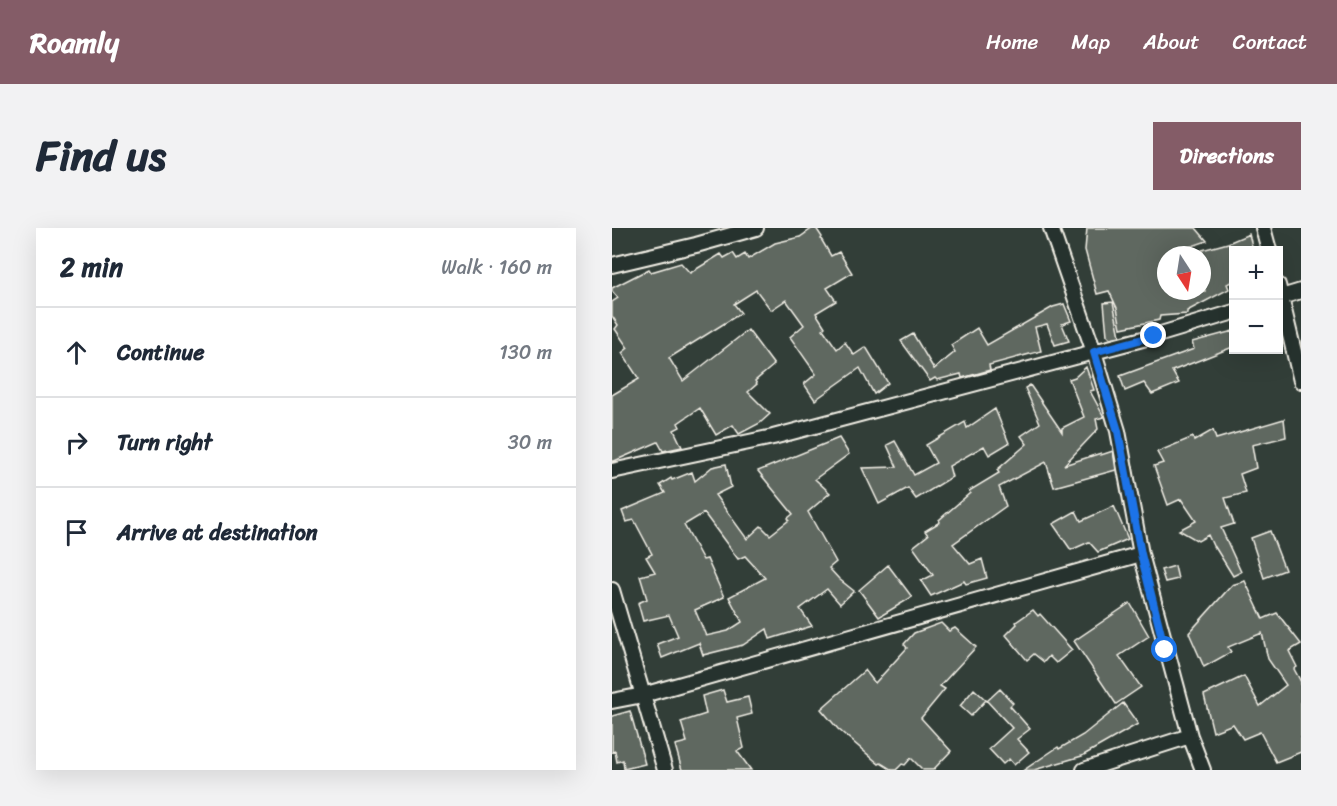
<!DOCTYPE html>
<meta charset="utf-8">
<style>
:root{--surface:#fff;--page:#f2f2f3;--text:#1f2937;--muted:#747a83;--line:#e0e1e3;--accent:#845c67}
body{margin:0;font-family:Sriracha,sans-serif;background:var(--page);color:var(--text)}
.controls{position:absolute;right:18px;top:18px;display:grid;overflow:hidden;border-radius:0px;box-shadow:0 6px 24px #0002}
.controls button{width:54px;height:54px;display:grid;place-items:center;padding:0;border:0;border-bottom:2px solid var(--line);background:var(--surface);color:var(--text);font:30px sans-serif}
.compass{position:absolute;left:545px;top:18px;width:54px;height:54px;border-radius:50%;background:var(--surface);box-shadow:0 6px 24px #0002;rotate:168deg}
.stop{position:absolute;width:18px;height:18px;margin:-14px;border:4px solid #1a73e8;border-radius:50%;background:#fff}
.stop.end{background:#1a73e8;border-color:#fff;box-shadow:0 2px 6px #0008}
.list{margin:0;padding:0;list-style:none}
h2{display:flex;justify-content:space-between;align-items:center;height:78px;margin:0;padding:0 24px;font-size:26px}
h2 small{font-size:20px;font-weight:400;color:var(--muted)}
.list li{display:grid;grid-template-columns:39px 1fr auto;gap:18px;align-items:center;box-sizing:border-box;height:90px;padding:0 24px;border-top:2px solid var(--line)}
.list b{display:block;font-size:22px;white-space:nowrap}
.list em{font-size:20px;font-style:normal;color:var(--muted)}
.icon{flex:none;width:33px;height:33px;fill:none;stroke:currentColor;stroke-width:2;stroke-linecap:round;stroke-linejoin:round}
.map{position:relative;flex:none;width:689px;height:542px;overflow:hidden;border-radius:0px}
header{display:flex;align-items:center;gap:36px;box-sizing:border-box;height:84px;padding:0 30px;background:var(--accent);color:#fff}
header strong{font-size:28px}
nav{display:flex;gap:33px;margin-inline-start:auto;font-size:21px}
.intro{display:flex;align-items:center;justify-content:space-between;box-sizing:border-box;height:144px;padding:0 36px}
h1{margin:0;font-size:42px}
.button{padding:15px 27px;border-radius:0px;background:var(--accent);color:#fff;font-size:21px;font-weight:700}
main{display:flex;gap:36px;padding:0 36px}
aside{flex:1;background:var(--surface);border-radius:0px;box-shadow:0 6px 24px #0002}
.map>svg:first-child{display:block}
.building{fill:#5f6861;stroke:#f4f1e8;stroke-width:1.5;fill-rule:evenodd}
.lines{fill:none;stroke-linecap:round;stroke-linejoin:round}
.minor-casing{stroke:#f4f1e8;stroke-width:18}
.minor{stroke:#26332d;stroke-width:14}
.route{stroke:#1a73e8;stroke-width:8}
</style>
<header>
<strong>Roamly</strong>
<nav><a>Home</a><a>Map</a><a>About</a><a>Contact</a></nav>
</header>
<div class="intro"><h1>Find us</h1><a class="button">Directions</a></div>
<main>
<aside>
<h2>2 min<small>Walk · 160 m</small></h2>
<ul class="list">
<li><svg class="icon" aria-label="ahead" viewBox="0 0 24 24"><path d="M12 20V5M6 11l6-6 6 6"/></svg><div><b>Continue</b></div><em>130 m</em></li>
<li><svg class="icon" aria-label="right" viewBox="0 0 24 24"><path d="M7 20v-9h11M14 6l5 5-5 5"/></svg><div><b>Turn right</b></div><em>30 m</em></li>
<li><svg class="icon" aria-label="arrive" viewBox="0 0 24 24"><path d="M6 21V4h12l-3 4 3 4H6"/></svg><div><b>Arrive at destination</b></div></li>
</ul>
</aside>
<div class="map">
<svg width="689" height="542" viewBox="0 0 689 542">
<rect width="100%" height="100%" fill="#323e38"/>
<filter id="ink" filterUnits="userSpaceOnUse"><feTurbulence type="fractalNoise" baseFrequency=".0167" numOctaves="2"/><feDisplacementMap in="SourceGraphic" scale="12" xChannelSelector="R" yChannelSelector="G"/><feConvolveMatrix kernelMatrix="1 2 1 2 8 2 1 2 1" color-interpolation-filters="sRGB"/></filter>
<g filter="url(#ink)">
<path class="building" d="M201 0H204L210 9 209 11 219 28 227 24 240 45 215 60 224 73 204 85 213 99 211 101 225 121 233 114 242 127 254 119 276 155 262 166 248 140 203 172 192 156 204 146 178 109 192 97 174 72 159 82 144 62 122 76 129 85 57 130 71 153 136 102 162 137 143 153 145 156 136 164 158 186 148 195 127 206 121 197 104 207 88 180 66 195 68 199 62 202 70 219 51 223 46 214 0 234V167L27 151 10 125 16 120 3 101 6 97 0 88V74L6 70 0 63V60L37 41 39 44 69 35 78 45 109 26 112 30 121 25 125 31 133 26 136 31 163 15 188 9Z
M475 0H584L595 13 554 27V63H593L591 54 596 52 590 22 616 15 637 6 641 22H621V53L615 56 617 61 575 83V86L548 88 547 92 509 100 505 80 497 63 485 66 473 22Z
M501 74 508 108 498 110 495 107 492 75Z
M452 76 459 93 450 96 457 113 443 117 435 96 423 99 429 123 377 137 378 142 350 150 349 146 325 152 323 150 318 153 289 113 301 106 322 141 343 124 339 117 365 100 375 117 441 79Z
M621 103V119L560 143 567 155 540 166 532 155 513 163 508 148 582 121 580 114Z
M474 139 482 162 478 163 492 189 484 191 486 201 452 237 489 225V227L501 223 504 242 442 259 434 234 387 259 394 278 341 316 358 336 370 331 375 350 354 356 352 353 319 368 309 353 321 347 301 319 316 307 313 303 328 294 327 292 358 265 357 263 387 245 385 242 415 216 409 208 428 195 413 160 418 157 450 204V200L472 189 457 151 463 149Z
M383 181 397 215 377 227 372 218 337 238 340 249 304 271 296 260 267 276 250 240 285 239 275 217 283 213 302 247 324 235 314 217 353 194 355 200Z
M672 191 674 209 640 217 644 240 628 246 634 265 613 270 622 296 609 300 629 344 621 348 603 319 602 320 596 307 586 313 567 302 584 293 569 271 556 277 542 238 551 235 545 224 581 209 582 213 601 202 604 211Z
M227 210 237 226 203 251 218 265 196 284 224 334 217 340 227 351 242 363 228 376 215 361 188 381 200 398 158 411 155 401 131 417 91 427 87 415 50 430 45 416 66 408 57 387 31 393 26 375 35 371 28 348 43 344 34 329 40 326 22 292 14 294 10 283 53 265 48 257 59 250 60 252 80 244 83 253 100 239 114 236 119 259 103 267 135 311 149 298 158 307 177 292 176 290 181 286 146 243ZM92 285 126 331 133 328 153 350 117 369 130 394 116 403 94 408 83 382 112 369 95 331 91 332 72 297Z
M502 278 516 311 486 324 477 314 459 322 441 296 464 283 469 293Z
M658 303 673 342 652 350 639 310Z
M276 337 300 369 267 389 247 362Z
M563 338 566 351 553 354 549 342Z
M633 353 651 391 665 385 689 416 677 423 685 439 682 441 689 454V524L664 534 648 504 631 511 621 496 601 504 592 467 632 448 648 478 674 457 656 431 650 405 616 419 619 424 592 439 577 405 620 357Z
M518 375 537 408 507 428 529 459 504 476 462 413Z
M421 382 426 388 428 386 460 422 444 435 437 428 432 434 422 426 415 432 394 407 405 396 404 394Z
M329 395 337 403 343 400 364 419 328 458 333 461 309 490 339 523 321 542H311L299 530 293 537 290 536 284 542H280L269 535 267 536 226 501 209 481 253 442 263 455 295 420 292 416 302 405Z
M362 461 374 472 359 488 348 478Z
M388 461 401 475 398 478 418 501 405 511 417 524 402 537 397 531 391 536 377 521 400 500 375 473Z
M111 462 115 474 136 469 140 486 125 490 132 520 125 523 139 542H70L63 517 75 514 69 494 94 486 90 468Z
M511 475 526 496 470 528 422 542H412L446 519 447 521 471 507Z
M18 483 33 536 12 541 11 532 5 534 3 523 0 524V488Z"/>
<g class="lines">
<g class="minor-casing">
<path id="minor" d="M439 0 482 124 506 203 529 326 578 508 591 542
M651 0 657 22
M0 37 84 17 144 0
M666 57 689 153
M666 70 689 63
M0 243 161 209 542 108 622 84
M0 362 53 542
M0 473 31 467 529 326
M472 542 578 508"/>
</g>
<use href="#minor" class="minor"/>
</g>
</g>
<g class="lines" filter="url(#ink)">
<path class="route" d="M542 108 482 124 506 203 529 326 553 422"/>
</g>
</svg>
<div class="controls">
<button>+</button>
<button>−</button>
</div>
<svg class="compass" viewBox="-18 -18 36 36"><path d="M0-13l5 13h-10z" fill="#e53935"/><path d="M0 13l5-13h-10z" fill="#747a83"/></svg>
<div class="stop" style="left:553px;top:422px"></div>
<div class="stop end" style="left:542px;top:108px"></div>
</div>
</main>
